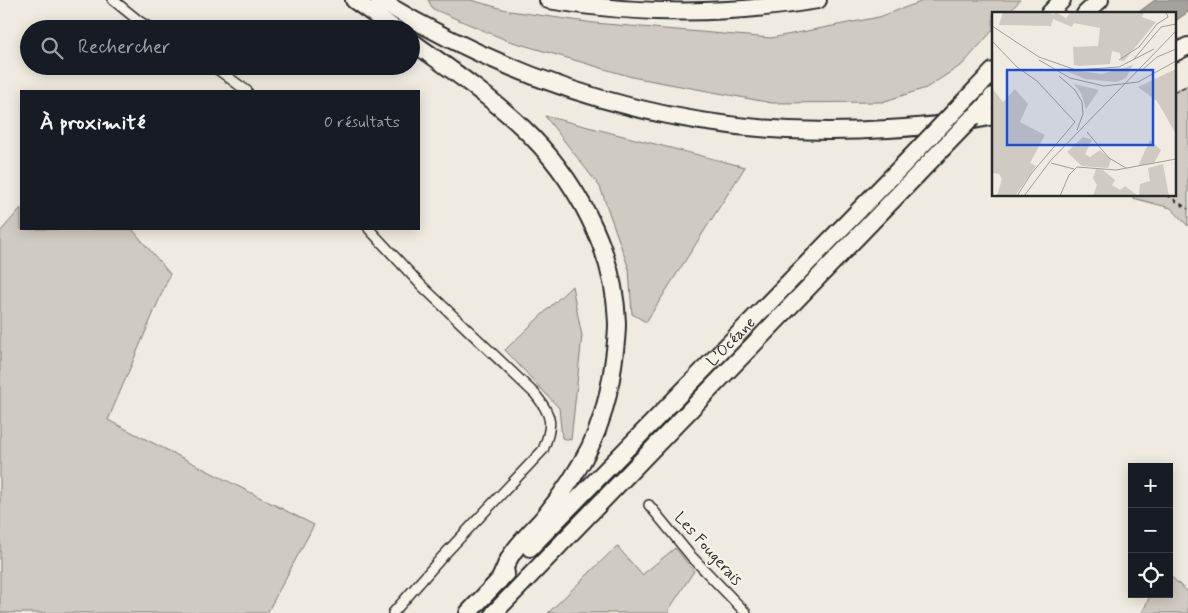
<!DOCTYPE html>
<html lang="fr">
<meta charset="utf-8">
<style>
:root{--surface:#171b24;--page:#20242c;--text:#f1f3f6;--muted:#9ea1a6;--line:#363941}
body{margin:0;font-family:Mynerve,sans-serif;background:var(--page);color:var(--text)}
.controls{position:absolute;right:15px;bottom:15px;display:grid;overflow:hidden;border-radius:0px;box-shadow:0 2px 12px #0003}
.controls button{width:45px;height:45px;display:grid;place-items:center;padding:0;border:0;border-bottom:1px solid var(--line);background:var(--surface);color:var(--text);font:25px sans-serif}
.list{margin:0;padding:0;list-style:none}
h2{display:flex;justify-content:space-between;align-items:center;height:65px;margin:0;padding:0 20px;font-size:21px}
h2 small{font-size:16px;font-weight:400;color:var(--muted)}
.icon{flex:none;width:28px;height:28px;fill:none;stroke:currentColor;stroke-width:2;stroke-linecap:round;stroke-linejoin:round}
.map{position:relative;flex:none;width:1188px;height:613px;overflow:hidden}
.search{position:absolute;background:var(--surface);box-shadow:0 2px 12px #0003;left:20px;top:20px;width:400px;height:55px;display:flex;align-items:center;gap:12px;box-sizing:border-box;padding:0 18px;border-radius:28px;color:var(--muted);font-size:19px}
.panel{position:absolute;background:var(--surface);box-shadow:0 2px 12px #0003;left:20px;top:90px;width:400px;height:140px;border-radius:0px}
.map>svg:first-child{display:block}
.green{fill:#cfcbc2;stroke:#7d7b76}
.water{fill:#a4a29a;stroke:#74726e}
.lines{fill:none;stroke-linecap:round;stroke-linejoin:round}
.minor-casing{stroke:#2b2b2b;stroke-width:12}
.motorway-casing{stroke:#2b2b2b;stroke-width:20}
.path{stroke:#2b2b2b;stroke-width:2;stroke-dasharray:4 4;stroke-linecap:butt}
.minor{stroke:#f7f3e8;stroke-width:9}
.motorway{stroke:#f7f3e8;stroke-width:16}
.motorway-bridge-casing{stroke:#2b2b2b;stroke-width:20;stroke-linecap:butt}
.motorway-bridge{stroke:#f7f3e8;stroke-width:16}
.labels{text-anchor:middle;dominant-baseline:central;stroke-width:5;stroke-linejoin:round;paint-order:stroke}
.street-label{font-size:16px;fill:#2b2b2b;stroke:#f7f3e8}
.inset-road{fill:none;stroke:#a19e98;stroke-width:1}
.view{fill:#1d4ed8;fill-opacity:0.15;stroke:#1d4ed8;stroke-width:2.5}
.inset-edge{fill:none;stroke:#2b2b2b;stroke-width:2.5}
</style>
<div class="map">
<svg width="1188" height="613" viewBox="0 0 1188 613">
<rect width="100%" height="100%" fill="#efebe0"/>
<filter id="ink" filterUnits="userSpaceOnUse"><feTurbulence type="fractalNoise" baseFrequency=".02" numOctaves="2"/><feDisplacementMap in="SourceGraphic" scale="10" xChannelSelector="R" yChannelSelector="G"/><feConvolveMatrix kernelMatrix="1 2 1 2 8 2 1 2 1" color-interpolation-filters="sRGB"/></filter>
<g filter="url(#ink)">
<path class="green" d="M428 0H471L510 11 594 23 771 38 879 17 926 0H1020L1008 14H993V30L963 64 926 88 882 102 772 103 632 77 506 40 433 9Z
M1188 85V226L1171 208 1133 198 1129 195H1174V91Z
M545 116 745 167 646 322 632 314 629 269 600 187Z
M21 208V229H132L170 274 108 420 314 525 267 613H0V232Z
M572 286 582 336 571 440 562 438 559 408 505 350Z
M617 546 642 575 675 548 694 571 668 611 670 613H548Z
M1169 575 1188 592V613H1142L1151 594H1169Z"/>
<path class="water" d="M1155 0H1188V12L1174 22V14H1136Z"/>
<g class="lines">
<g class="minor-casing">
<path id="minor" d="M113 0 139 21 152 29
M213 66 247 91
M369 229 421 285 535 394C553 416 553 425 543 450L443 556 393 613
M649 505 690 555 746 613"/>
</g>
<g class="motorway-casing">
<g id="motorway">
<path d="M354 0 395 29"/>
<path d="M379 0C536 95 704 142 888 129 922 127 960 124 993 116"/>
<path d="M548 0C637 15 729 15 818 0"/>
<path d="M1049 14 1062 0"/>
<path d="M1085 14 1100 0"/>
<path d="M411 41C449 68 488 95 522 127 574 176 615 249 617 323 617 341 614 360 611 379 607 402 600 426 590 447 578 471 561 496 544 517 533 530 519 542 510 557 506 564 503 573 499 581"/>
<path d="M1174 53 1188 46"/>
<path d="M977 88 993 71"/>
<path d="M972 118 993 96"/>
<path id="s1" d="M530 548 903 165"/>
<path d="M468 613 506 573"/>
<path d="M494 613 916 176"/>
</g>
</g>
<path class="path" d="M1174 92 1188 86
M1167 195 1188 209"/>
<use href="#minor" class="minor"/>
<use href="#motorway" class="motorway"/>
<g class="motorway-bridge-casing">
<path id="motorway-bridge" d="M903 165 977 88
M916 176 972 118"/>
</g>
<use href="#motorway-bridge" class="motorway-bridge"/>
</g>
</g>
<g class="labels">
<g class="street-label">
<text stroke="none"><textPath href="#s1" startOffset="288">L’Océane</textPath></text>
<text transform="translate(708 549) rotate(48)">Les Fougerais</text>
</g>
</g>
<g transform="translate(992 12)">
<rect width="184" height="184" fill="#efebe0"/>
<path d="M11 0H57L61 3 63 0 74 6 79 0H152L150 5 164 10 132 49H129L128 41 120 39 118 52 87 54 82 53 81 35 106 34 108 16 82 11 80 15 61 7 59 14 7 13ZM141 53 134 66 124 70 93 67 67 56 110 62ZM184 57V122L165 89 146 75ZM82 72 107 78 94 97 89 81ZM0 76 11 90 23 77 36 92 28 110 53 123 38 151 44 154 23 184H5L10 167 7 162 0 161ZM91 125 100 128 93 142 98 145 108 138 119 148 116 156 90 154 75 140ZM158 128 169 138 162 151 146 154ZM171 152 177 184H147L148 172 158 169 156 156ZM104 157 111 158 123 168 120 173 128 178 133 174 146 184H101L105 173 101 166Z" fill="#cfcbc2"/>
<path class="inset-road" d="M0 14 47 45 84 58 127 55 162 37M0 29 25 55 45 69 83 110 39 162 25 184M142 47 169 15 184 12M47 48 78 66 112 74 146 70 184 49M127 48 147 35 165 12 176 5 174 0M149 59 165 45 184 37M67 64 83 78 90 90 91 102 85 118M95 120 117 146 134 156M59 151 82 157M32 184 59 148 184 19M68 184 77 163 85 155 124 158 184 147"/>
<path class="view" d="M15 58H161V133H15Z"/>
<rect width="184" height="184" class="inset-edge"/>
</g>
</svg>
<div class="controls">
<button>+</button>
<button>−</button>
<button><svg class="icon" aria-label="locate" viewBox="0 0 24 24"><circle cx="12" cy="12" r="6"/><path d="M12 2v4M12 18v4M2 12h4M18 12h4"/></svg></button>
</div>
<div class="search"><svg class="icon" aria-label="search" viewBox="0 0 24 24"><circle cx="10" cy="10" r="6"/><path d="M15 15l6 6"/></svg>Rechercher</div>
<section class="panel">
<h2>À proximité<small>0 résultats</small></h2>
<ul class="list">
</ul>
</section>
</div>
